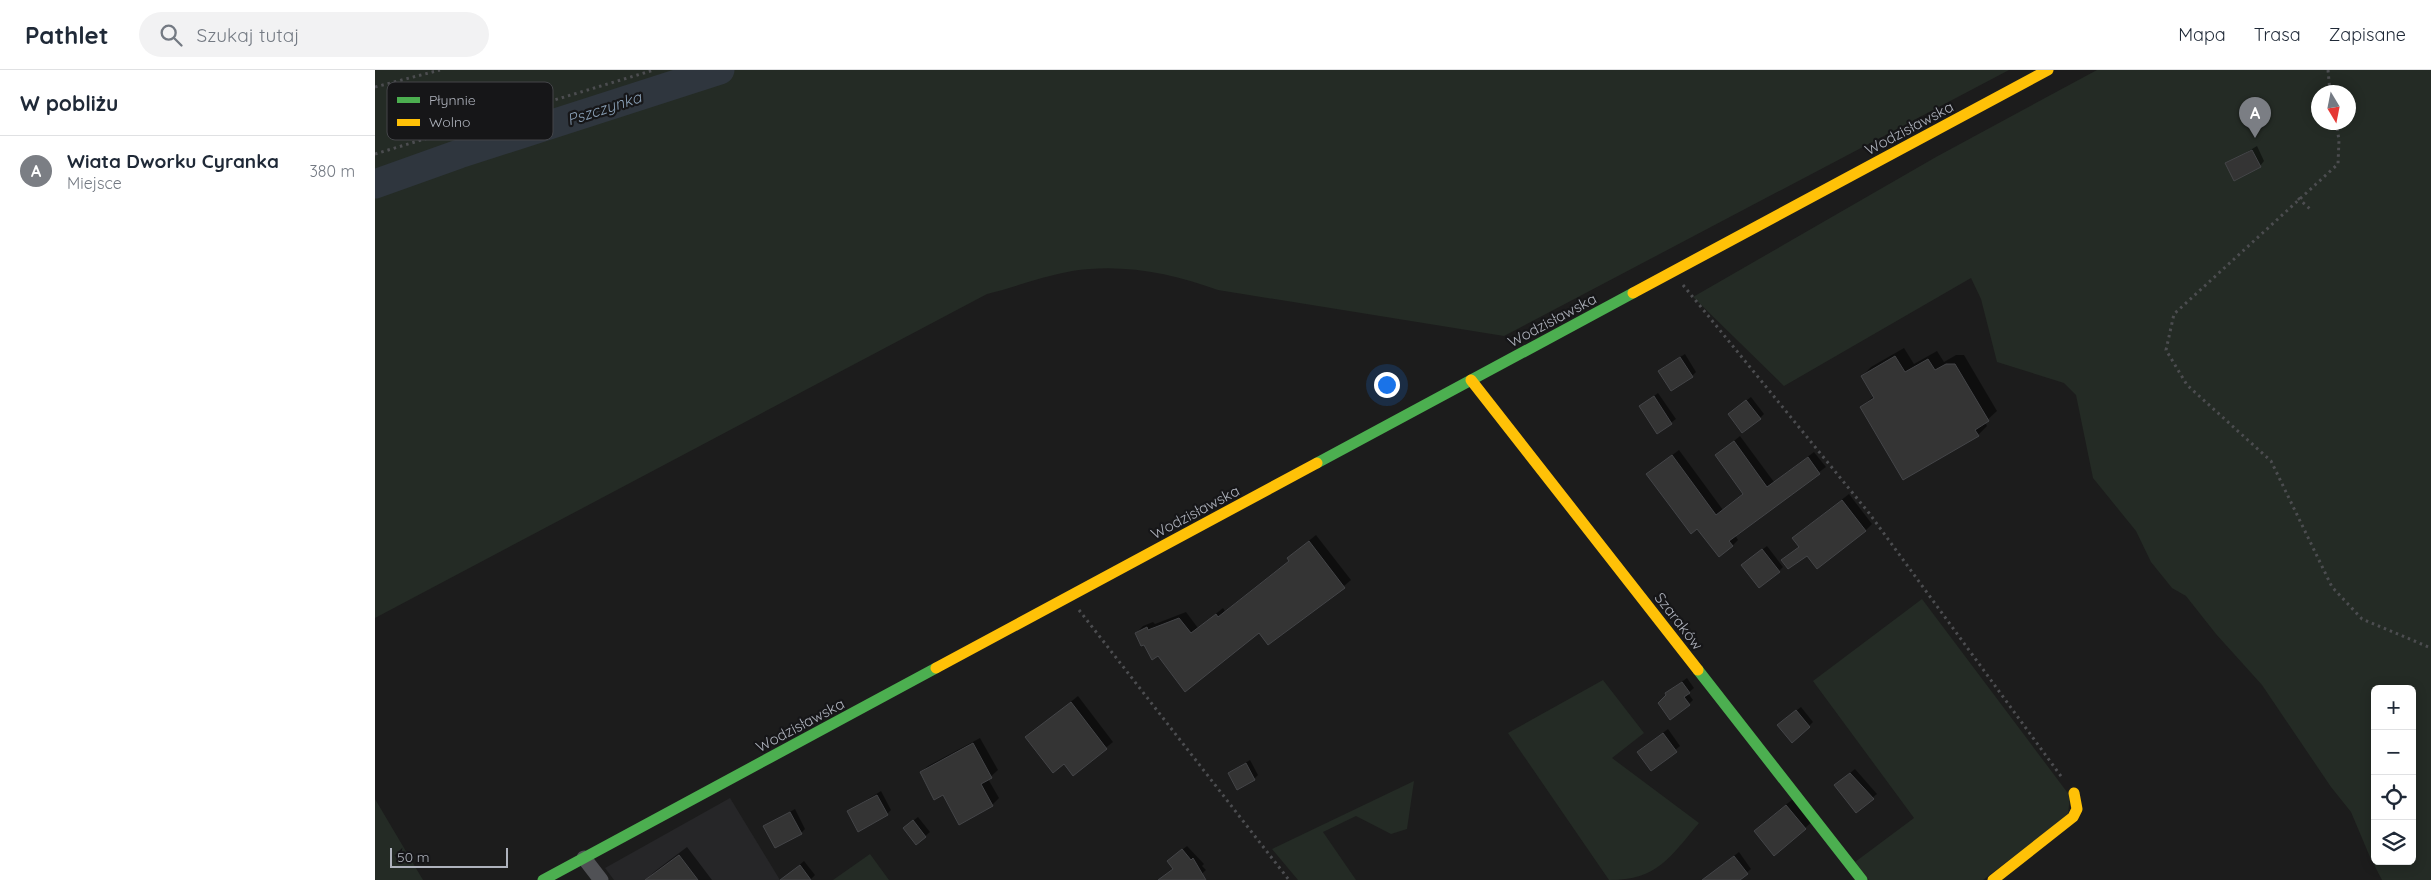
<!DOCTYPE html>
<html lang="pl">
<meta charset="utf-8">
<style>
:root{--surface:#fff;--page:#f2f2f3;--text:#1f2937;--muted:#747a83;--line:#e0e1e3;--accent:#7b7e84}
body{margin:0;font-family:Quicksand,sans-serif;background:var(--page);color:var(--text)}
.controls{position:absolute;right:15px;bottom:15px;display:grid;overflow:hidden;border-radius:8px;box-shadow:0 2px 12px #0003}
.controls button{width:45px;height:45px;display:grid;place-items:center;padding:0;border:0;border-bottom:1px solid var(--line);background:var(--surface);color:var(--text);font:25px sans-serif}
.compass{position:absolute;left:1936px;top:15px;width:45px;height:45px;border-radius:50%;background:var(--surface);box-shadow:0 2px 12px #0003;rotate:170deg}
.scale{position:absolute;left:15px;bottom:12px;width:118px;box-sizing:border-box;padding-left:5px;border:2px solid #aeb2bc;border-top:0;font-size:14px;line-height:18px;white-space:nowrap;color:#aeb2bc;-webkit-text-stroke:4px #161618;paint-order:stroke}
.you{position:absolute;left:1011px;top:314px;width:18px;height:18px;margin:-12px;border:4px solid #fff;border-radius:50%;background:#1a73e8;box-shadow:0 0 0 8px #1a73e833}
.badge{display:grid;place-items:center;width:32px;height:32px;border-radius:50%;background:var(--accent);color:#fff;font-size:16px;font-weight:700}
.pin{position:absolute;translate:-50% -41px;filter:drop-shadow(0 1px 2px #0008)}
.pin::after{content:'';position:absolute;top:26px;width:18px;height:15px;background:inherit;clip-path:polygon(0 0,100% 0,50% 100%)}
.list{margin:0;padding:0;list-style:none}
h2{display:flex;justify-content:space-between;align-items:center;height:65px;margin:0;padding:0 20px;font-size:21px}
h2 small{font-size:16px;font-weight:400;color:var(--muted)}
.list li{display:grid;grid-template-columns:32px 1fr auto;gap:15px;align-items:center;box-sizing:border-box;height:70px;padding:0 20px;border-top:1px solid var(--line)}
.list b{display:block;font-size:19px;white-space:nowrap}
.list p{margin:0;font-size:16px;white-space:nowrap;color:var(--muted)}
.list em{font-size:16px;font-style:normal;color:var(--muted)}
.icon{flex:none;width:28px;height:28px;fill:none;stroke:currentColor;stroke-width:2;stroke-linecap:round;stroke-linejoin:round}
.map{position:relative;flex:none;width:2056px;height:810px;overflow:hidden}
header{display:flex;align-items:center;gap:30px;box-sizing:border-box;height:70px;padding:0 25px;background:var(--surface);border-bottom:1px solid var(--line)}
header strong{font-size:24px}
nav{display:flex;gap:28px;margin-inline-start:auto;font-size:18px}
.search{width:350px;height:45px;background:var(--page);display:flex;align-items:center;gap:12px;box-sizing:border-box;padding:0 18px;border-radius:28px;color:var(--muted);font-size:19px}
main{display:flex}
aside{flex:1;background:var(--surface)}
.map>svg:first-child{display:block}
.built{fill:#262628}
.green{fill:#242b25;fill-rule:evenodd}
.shadow{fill:#0007}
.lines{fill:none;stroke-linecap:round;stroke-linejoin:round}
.river{stroke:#2f363e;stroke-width:29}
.building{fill:#343434;stroke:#444548}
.path{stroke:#4c4d50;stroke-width:3;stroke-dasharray:2.5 4;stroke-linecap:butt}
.street{stroke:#505155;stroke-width:15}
.fast{stroke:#4caf50;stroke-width:11}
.slow{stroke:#ffc107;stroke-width:11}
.labels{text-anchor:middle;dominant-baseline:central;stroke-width:4.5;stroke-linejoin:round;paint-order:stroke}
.street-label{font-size:15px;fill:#aeb2bc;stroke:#161618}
.water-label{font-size:16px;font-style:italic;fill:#889eb4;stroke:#161618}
.key{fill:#161618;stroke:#444549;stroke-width:1}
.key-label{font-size:14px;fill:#aeb2bc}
</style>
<header>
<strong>Pathlet</strong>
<div class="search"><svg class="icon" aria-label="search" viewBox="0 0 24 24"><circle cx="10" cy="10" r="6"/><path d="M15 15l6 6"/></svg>Szukaj tutaj</div>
<nav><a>Mapa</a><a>Trasa</a><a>Zapisane</a></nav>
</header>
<main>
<aside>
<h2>W pobliżu<small></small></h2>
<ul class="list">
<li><span class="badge">A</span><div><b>Wiata Dworku Cyranka</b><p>Miejsce</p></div><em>380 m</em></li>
</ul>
</aside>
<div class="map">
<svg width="2056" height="810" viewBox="0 0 2056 810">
<rect width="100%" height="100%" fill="#1c1c1c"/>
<path class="built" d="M355 728 405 810H239L230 798Z"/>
<path class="green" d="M0 0H1634L1129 266 843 220C797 203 746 193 697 201 668 206 640 217 612 224L0 548Z
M1722 0H2056V810H2007L1995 787 1976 742 1956 717 1887 615 1841 564 1811 526 1797 518 1776 492 1761 461 1718 408 1701 325 1689 313 1622 292 1606 229 1596 208 1409 316 1318 227 1561 87ZM1944 22H1974V52H1944ZM2000 619H2037V791H2000Z
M1547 529 1695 726 1693 745 1608 810H1494L1480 792 1539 748 1438 611Z
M1228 610 1269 663 1237 688 1324 753C1295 787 1283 810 1234 810L1133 663Z
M1039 711 1032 759 1016 764 981 746 948 762 981 810H923L897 779Z
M0 729 48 810H0Z
M495 784 514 810H458Z"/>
<path class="shadow" d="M1882 76 1889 91 1885 96 1852 94Z
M1529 278 1539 294 1562 281 1569 292 1581 285H1589L1622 341 1610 352 1612 356 1603 365 1486 337 1499 326 1487 306 1496 297Z
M1310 284 1321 302 1317 306 1289 297Z
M1283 323 1301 349 1283 362 1266 336Z
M1376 327 1389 344 1385 348 1359 340Z
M1365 366 1399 412 1439 382 1451 397 1360 465 1363 470 1357 476 1323 457 1272 404 1304 380 1348 440 1369 423 1342 385Z
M1474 424 1497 454 1491 460 1442 497 1432 485 1408 490 1425 476 1419 468 1425 462Z
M941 465 976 510 949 533 885 561 783 585 761 563 768 556 778 552 780 554 811 542 823 558 848 538 850 541 915 490 920 482Z
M1392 476 1408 497 1404 501 1372 491Z
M1312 608 1319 618 1313 623 1318 630 1314 634 1291 623Z
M703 626 738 672 698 704 689 693 652 667Z
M1426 637 1438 652 1434 656 1408 651Z
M1293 659 1305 676 1276 700 1267 678Z
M605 668 623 700 613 709 624 728 617 735 568 723 546 702 553 696Z
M875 690 883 705 879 709 854 703Z
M1480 699 1502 724 1481 741 1465 711Z
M506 721 516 740 512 744 474 741Z
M1418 729 1437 752 1399 784 1387 754Z
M420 739 430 759 426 763 390 756Z
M543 747 555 762 541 774 534 754Z
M812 776 829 794 827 796 831 800 820 810 799 798 798 787Z
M312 777 337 810H271L279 802Z
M1364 782 1376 799 1363 810H1343L1342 799Z
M429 791 440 805 435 810H411L414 804Z"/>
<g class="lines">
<path class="river" d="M0 114 84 84 345 0"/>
</g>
<path class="building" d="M1877 80 1886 97 1859 111 1850 93Z
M1520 286 1530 302 1553 289 1560 300 1571 294H1580L1614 351 1600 360 1604 366 1528 410 1485 337 1499 328 1486 306Z
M1305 287 1318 307 1296 321 1283 301Z
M1279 326 1297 354 1282 364 1264 336Z
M1371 330 1386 349 1367 363 1353 344Z
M1359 371 1392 417 1433 387 1445 404 1354 471 1358 476 1344 487 1322 459 1316 464 1271 404 1297 385 1341 445 1368 424 1340 385Z
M1467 430 1491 461 1442 499 1432 486 1413 499 1406 490 1424 477 1417 468Z
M934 471 970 518 893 575 884 563 810 622 783 586 777 590 769 575 766 576 760 563 772 557 773 560 804 548 816 563 841 544 843 547 914 491 912 488Z
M1387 479 1405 502 1384 518 1366 495Z
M1307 612 1315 623 1309 627 1315 635 1295 650 1283 633 1291 625 1290 623Z
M696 632 732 679 698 706 689 694 678 703 650 667Z
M1421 640 1435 657 1417 673 1402 655Z
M1288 663 1302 682 1276 701 1262 682Z
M598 673 617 708 606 714 618 736 584 755 568 725 559 730 545 702Z
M871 693 880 710 862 720 853 703Z
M1475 703 1499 729 1481 743 1459 715Z
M502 725 513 745 483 762 472 741Z
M1411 735 1431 759 1399 786 1379 761Z
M415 742 427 764 400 778 388 756Z
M538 750 551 767 541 775 528 758Z
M807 779 816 790 818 788 831 810H783L798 799 792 791Z
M304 785 323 810H270Z
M1359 786 1373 804 1365 810H1327Z
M425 795 436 810H405Z"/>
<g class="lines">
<path class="path" d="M1953 0 1955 22
M0 17 65 0
M1961 52 1964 70 1963 94 1799 244 1791 280 1812 315 1896 391 1957 517 1987 549 2056 578
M0 84 279 0
M1923 128 1935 139
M1308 215 1494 443 1688 709
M704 540 914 810"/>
<path class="street" d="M209 788 226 810"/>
<path class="fast" d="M942 393 1258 223
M1323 600 1487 810
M168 810 561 598"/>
<path class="slow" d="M1258 223 1673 0
M1096 310 1323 600
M561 598 942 393
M1618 810 1698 747 1702 739 1699 723"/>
</g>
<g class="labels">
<g class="street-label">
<text transform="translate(1534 58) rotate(-28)">Wodzisławska</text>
<text transform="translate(1177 250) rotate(-28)">Wodzisławska</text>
<text transform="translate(820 442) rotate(-28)">Wodzisławska</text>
<text transform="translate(1304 551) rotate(52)">Szaraków</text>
<text transform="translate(425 655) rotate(-28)">Wodzisławska</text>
</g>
<g class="water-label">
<text transform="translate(229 38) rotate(-18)">Pszczynka</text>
</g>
</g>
<rect x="12" y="12" width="166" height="58" rx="8" class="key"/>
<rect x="22" y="27" width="23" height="6" fill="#4caf50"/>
<rect x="22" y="49" width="23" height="7" fill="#ffc107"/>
<g class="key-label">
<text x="54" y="35">Płynnie</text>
<text x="54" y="57">Wolno</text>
</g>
</svg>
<div class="controls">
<button>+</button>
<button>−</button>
<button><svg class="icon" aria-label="locate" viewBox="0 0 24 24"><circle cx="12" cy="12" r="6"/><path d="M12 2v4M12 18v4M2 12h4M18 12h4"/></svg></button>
<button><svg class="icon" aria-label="layers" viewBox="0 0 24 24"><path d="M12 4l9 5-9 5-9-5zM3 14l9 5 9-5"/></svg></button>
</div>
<svg class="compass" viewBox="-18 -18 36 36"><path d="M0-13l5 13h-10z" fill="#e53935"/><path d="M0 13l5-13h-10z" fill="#747a83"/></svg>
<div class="scale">50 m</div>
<div class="you"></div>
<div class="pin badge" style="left:1880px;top:68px">A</div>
</div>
</main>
